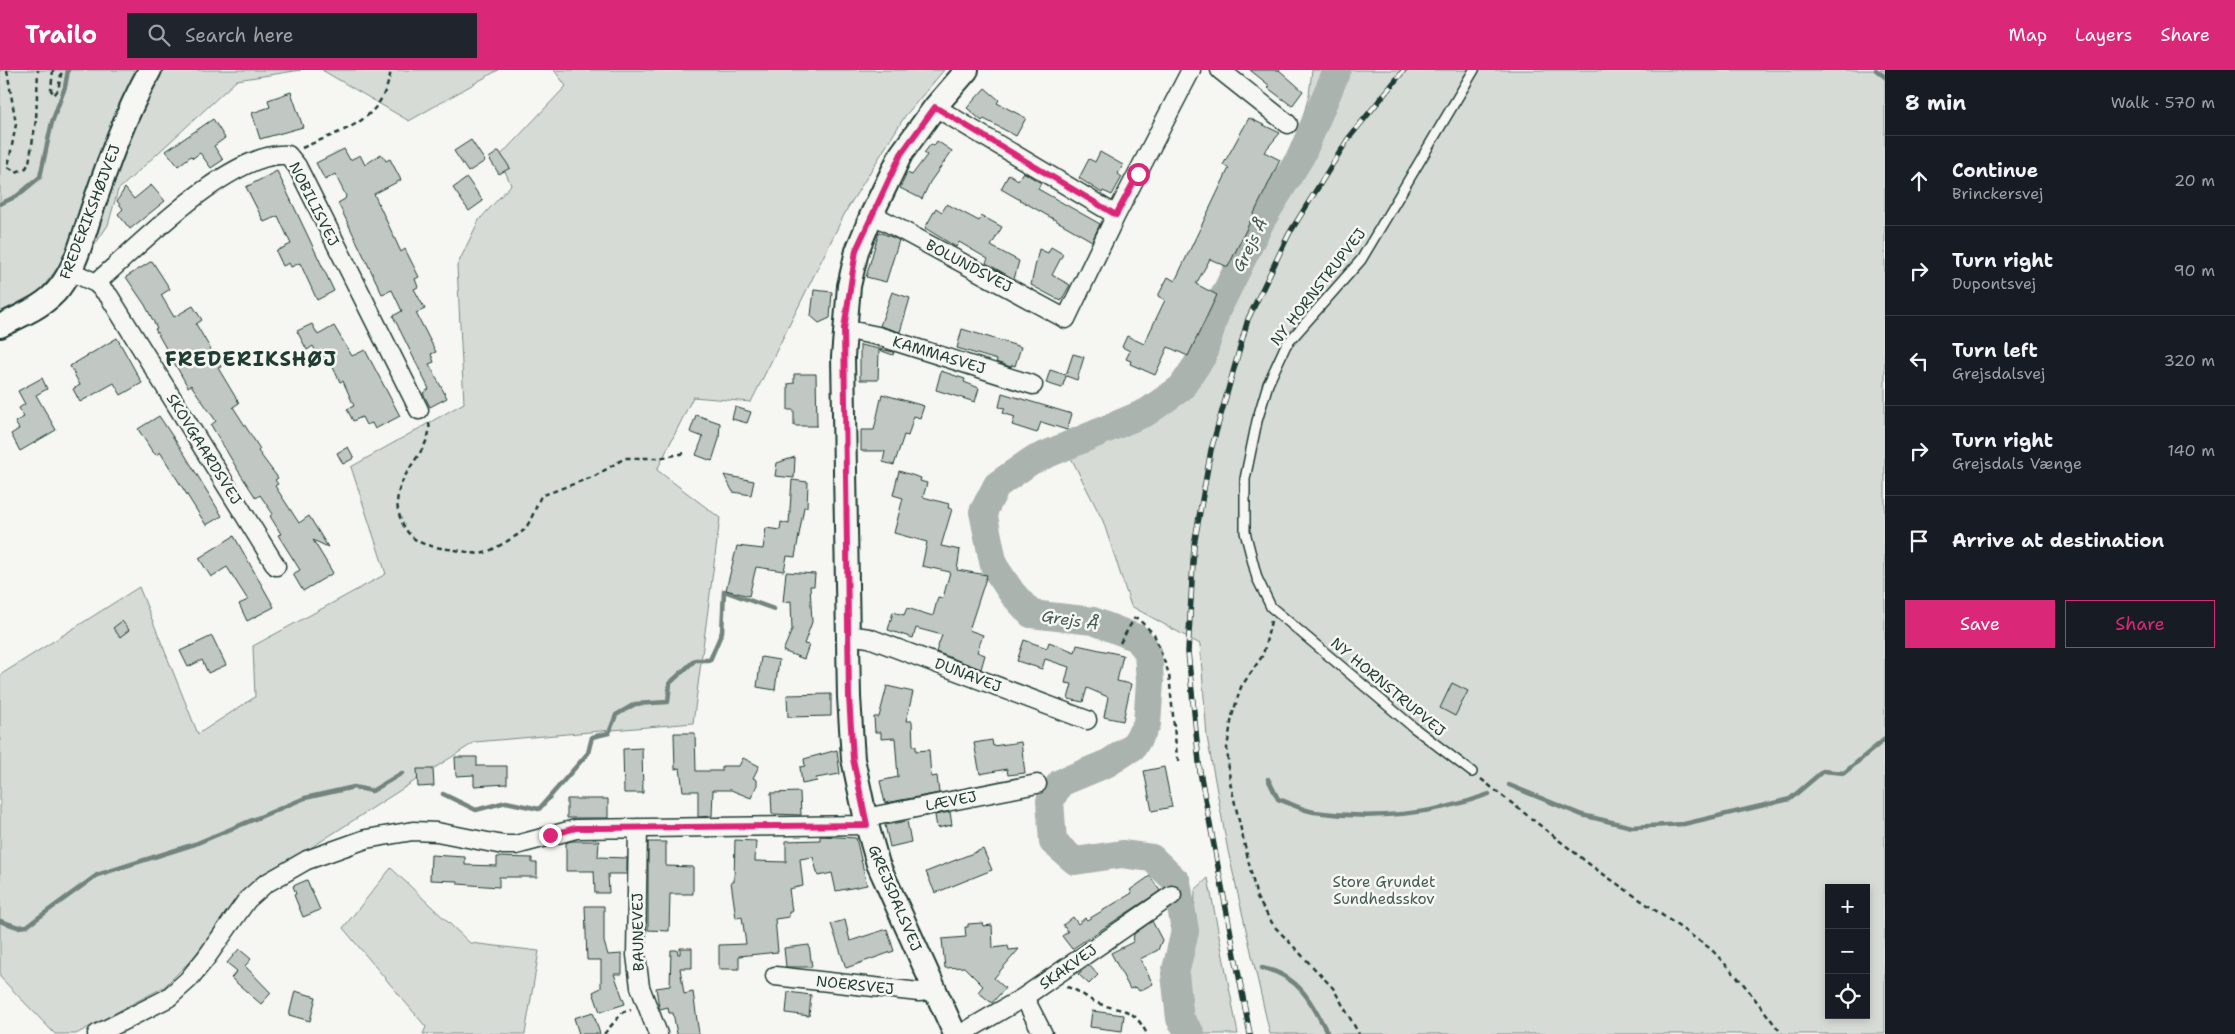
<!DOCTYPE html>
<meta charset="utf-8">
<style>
:root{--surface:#171b24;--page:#20242c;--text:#f1f3f6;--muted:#9ea1a6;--line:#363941;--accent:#db2777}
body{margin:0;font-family:"Shantell Sans",sans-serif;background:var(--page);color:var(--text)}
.controls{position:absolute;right:15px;bottom:15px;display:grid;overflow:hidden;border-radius:0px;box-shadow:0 2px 8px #0003}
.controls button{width:45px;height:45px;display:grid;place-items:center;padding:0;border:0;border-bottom:1px solid var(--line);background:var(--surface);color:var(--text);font:25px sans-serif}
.stop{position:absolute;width:15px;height:15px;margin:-11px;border:4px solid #db2777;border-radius:50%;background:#fff}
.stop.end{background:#db2777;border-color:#fff;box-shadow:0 1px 5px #0008}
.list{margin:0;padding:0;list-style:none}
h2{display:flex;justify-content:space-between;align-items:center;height:65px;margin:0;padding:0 20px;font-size:21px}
h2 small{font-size:16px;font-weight:400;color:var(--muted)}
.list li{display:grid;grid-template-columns:32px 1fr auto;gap:15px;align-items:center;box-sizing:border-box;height:90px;padding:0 20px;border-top:1px solid var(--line)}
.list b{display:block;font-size:19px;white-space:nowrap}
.list p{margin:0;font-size:16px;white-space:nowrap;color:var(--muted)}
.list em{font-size:16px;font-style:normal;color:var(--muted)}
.actions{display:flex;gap:10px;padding:15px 20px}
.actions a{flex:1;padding:11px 0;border:1px solid var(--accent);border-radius:0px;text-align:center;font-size:18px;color:var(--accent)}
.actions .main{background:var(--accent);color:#fff}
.icon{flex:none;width:28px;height:28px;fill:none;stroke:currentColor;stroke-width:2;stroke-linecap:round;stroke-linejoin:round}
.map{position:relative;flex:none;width:1885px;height:964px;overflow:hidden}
header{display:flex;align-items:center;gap:30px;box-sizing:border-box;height:70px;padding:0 25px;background:var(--accent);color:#fff}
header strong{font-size:24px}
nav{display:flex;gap:28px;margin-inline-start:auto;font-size:18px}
.search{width:350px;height:45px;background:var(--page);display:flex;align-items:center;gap:12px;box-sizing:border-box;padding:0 18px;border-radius:0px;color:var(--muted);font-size:19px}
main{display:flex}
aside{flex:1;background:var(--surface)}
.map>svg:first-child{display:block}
.green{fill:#d6dbd6;stroke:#7a8c85;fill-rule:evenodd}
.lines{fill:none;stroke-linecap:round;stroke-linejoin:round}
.stream{stroke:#72847d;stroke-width:4.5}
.river{stroke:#aab3ae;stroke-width:28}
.building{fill:#c1c8c3;stroke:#1f3d34}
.service-casing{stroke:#1f3d34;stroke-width:12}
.minor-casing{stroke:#1f3d34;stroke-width:21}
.tertiary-casing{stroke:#1f3d34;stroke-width:26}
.path{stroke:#1f3d34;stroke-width:2.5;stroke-dasharray:5 4;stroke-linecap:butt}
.service{stroke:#f6f6f2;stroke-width:9}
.minor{stroke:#f6f6f2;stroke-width:18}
.tertiary{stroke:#f6f6f2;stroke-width:22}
.rail-casing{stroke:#1f3d34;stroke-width:5.5}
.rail{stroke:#f6f6f2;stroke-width:4;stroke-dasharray:11;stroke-linecap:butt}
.route{stroke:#db2777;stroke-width:6}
.labels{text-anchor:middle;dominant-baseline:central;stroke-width:5;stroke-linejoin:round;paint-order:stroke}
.street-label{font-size:15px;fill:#1f3d34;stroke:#f6f6f2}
.park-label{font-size:15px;fill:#445d54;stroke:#f6f6f2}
.water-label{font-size:16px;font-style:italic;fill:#425a52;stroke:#f6f6f2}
.district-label{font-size:20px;font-weight:bold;letter-spacing:1px;fill:#1f3d34;stroke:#f6f6f2}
</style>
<header>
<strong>Trailo</strong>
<div class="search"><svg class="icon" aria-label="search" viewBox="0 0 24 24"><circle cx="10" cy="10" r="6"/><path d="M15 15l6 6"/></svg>Search here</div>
<nav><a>Map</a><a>Layers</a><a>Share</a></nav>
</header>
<main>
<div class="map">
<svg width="1885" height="964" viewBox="0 0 1885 964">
<rect width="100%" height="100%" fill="#f6f6f2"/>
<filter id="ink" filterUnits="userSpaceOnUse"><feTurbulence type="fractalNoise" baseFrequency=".02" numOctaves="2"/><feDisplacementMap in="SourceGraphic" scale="10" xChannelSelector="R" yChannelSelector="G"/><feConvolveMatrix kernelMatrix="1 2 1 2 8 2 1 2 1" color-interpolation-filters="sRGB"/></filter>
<g filter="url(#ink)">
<path class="green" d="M0 0H140L64 189 40 221 0 242Z
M163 0H301L237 10 118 120 108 155 92 179 88 174 139 43Z
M322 0H498L409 51Z
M554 0H944L905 46 847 139 751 332 693 327 657 400 720 448 693 653 475 672 239 824 194 887 164 917 76 964H55L0 907V605L139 517 198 664 255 627 253 576 386 504 351 397 464 333 457 196 479 150 511 115 499 87 566 16Z
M1312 0H1885V964H1270L1228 781 1207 667 1200 574 1131 536 1103 451 1061 368 1163 324 1188 298 1210 240 1293 84 1309 25ZM1829 818H1866V945H1829Z
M391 798 470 873 539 881 525 964H423L426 957 343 858Z
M1208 808 1238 964H1202L1185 938 1184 909 1194 854 1195 820Z"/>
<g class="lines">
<path class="stream" d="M1876 0 1885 7
M0 134 17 126 40 107 52 52 65 17 68 0
M1268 709 1278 729C1290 733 1302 740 1314 742 1372 750 1434 745 1489 724
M1509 715 1582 745 1632 757 1684 754 1790 729 1823 701 1844 703 1885 669
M443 724 476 740 506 732 539 739 588 683 592 667 609 663 616 645 635 634 668 632 670 613 695 590H710L722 562 724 521 774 539
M0 851 18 857 27 856 97 805 195 774 305 728 354 717 372 721 402 703
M1262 898C1299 905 1312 933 1328 964"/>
<path class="river" d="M1191 964 1180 949 1175 904 1185 861 1177 812 1152 788 1122 784 1075 791 1053 772 1050 731 1060 713 1108 693 1133 677 1147 654 1150 612 1148 582 1137 568 1093 551 1031 544 1012 523 994 496 983 442 997 415 1031 391 1147 342 1181 318 1202 287 1216 242 1261 151 1301 86 1337 0"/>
</g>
<path class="building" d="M1250 0H1279L1303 21 1292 36 1268 18 1270 16Z
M985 18 999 30 997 33 1026 48 1016 66 984 49 982 51 967 38Z
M291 22 303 57 260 69 252 43 270 37 268 30Z
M1249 48 1280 63 1264 82 1280 90 1228 197 1210 189 1196 214 1217 225 1188 286 1168 277 1155 305 1130 294 1131 291 1126 289 1130 281 1122 277 1127 266 1144 274 1165 230 1158 226 1168 207 1175 211 1229 98 1223 95Z
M213 49 225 68 214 76 223 90 211 98 200 83 193 88 191 86 178 96 166 81Z
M471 70 485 91 468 102 454 81Z
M937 71 952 81 930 112 922 129 900 118 907 103 912 105 927 85 924 83 931 74 934 76Z
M344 79 350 90 360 85 365 95 381 84 386 91 390 89 401 110 374 124 401 182 405 179 419 207 415 209 418 217 414 219 425 239 416 243 436 282 431 284 434 292 429 294 447 328 430 337 423 323 429 319 393 246 402 241 392 220 382 224 373 205 338 133 345 129 346 126 335 104 325 110 316 93Z
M499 81 510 98 499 104 489 88Z
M1100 82 1123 95 1118 104 1122 107 1112 125 1103 121 1102 123 1079 108 1089 89 1095 92Z
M277 101 334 221 317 230 300 193 291 197 289 193 283 196 276 181 291 174 278 146 264 152 246 117Z
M1023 102 1041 113 1038 119 1100 154 1092 171 1001 119 1009 104 1018 110Z
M467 108 483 131 469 141 453 118Z
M151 115 165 131 130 159 118 144 123 139 117 131 125 118 134 129Z
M947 134 979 151 982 146 1002 157 991 176 1019 191 1014 209 986 193 988 189 959 172 956 177 925 158 936 138 942 142Z
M879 162 899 170 886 212 866 207Z
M1051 177 1063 184 1052 205 1070 215 1061 231 1031 215 1039 179 1048 183Z
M152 191 170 219 161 225 174 247 193 236 202 250 196 254 221 297 218 298 239 333 233 337 260 379 258 381 278 408 275 410 278 414 275 416 299 453 309 446 328 477 313 470 333 503 303 521 293 504 300 500 278 465 281 464 270 446 273 444 260 425 256 428 239 402 211 355 216 351 191 315 188 317 155 259 157 258 145 235 126 207Z
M814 220 832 222 830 248 819 253 811 246Z
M892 222 910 228 900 262 880 256Z
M312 254 318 265 334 256 352 286 365 280 400 346 375 359 372 353 366 355 362 347 353 351 347 339 354 336 343 311 340 312 329 289 322 292 313 276 307 280 297 261Z
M962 259 1021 277 1015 296 1012 295 1011 297 996 292 997 290 957 278Z
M117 268 142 313 121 325 114 313 80 332 73 319 80 315 70 296Z
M860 275 894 282 893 285 879 280 878 310H860Z
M1073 284 1084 287 1077 310 1066 306 1062 318 1046 313 1050 300 1066 305Z
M941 301 965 309 964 312 979 318 975 332 936 320Z
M794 304H816L817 356H794V340H788V314L794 313Z
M42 308 47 319 36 325 56 360 20 381 11 364 19 359 15 352 24 347 19 338 25 334 18 321Z
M1002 323 1072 344 1067 360 1041 352 1037 363 1012 355 1015 347 1003 343 1005 338 999 337Z
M882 324 924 336 920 348 914 346 908 366 904 365 894 395 883 392 885 381H861V360H874Z
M735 337 751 342 747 353 732 349Z
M696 345 720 353 719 369 712 391 696 385 703 367 690 362Z
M159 346 185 385 222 446 206 455 160 382 156 385 152 381 138 359Z
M348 377 354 388 343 394 337 383Z
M795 387 794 408 775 406 777 393Z
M899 401 921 408 920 411 927 413 923 427 949 434 948 438 952 439 941 476 960 480 957 500 987 505 969 560 983 565 977 582 985 585 981 599 936 582 942 565 916 558 913 568 888 560 893 542 904 545 907 538 933 546 938 527 943 528 950 502 922 496 927 472 894 463 903 428 893 425Z
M724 405 754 411 751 425 733 422Z
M792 410 808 412 807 437H804L795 487 787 486 784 501 756 497 749 526 726 520 737 476 763 479 766 458 780 460 781 452 789 454Z
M234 466 274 537 247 551 239 534 248 530 227 497 211 507 199 488Z
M786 502 815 504 814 516H810L812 552 804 574 809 575 804 589 783 581 792 560 791 531 783 532Z
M122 551 129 560 120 567 113 558Z
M212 566 226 595 208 603 202 590 188 597 180 581Z
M1024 570 1047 578 1049 572 1075 582 1077 575 1123 585 1117 611 1131 614 1123 651 1104 647 1108 627 1087 618 1083 632 1068 629 1072 614 1065 613 1069 597 1045 589 1042 599 1017 591Z
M761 587 779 590 775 620 757 617Z
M1452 613 1468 621 1455 646 1440 638Z
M887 616 913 622 906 651H912L913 676H916V681L929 680 931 707 937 706 939 723 885 733 880 711 898 707 895 668 881 669V662H875L874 647H879Z
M831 624V646L788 647 787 625Z
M674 663H695L696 701H722V696H739L743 688 759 696 753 708 757 710V715L751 728 731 720H713L712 746 698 747V721H683L680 698 675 699Z
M992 670 993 676 1021 672 1025 703 1008 705 1007 699 980 704 974 673Z
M642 678 643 723H624L623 679Z
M837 680 840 704 816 708 817 711 802 714 800 697 805 696 804 689Z
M455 687H477V696H507V714L474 716V705L456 706Z
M1164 697 1172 737 1152 741 1144 701Z
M417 699H433L434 716 418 717Z
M800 722 801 745 772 744 771 723Z
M567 729H608V748H567Z
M950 742 952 755 937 758 935 745Z
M907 751 911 772 890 777 885 755Z
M820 766 856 768 867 815 836 821 832 803 818 806 813 787 800 789 803 816 789 819 792 842H789V847L775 849 778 882 739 886V899H719V875L746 874 742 847 736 848 731 812H734L735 770 756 771 755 791 786 792V771L820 770Z
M571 771H599L598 787 627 788V804H608L609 823H595L594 801H566V773Z
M648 772H666V796L693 797V824H670L669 861 648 860Z
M983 779 992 800 935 823 926 802Z
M431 785 465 787V795L497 796V787L532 788V793H537V807H499V817L458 814V811L430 810Z
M1150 806 1160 821 1072 879 1062 866 1068 862 1063 855 1073 847 1078 854 1085 848 1087 850 1132 823 1130 820Z
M307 810 320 840 303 847 294 825 296 824 293 816Z
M585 836H604V872L608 885 622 884V904H614L625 934 600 942 593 922 601 918V890H587Z
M845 850 850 871 887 859 894 881 846 898 831 854Z
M1152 851 1162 870 1158 880 1140 889 1153 914 1139 921 1136 917 1130 919 1111 883 1133 872 1134 864Z
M982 853 983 856 992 855 993 878 1008 876 1009 880 1019 879 994 908 1005 918 992 933 978 922 983 916 964 897 945 898 942 869 966 867 965 857H968V854Z
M809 875 812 897H786L784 878Z
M680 878H692V898H680L684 924 693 922 699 964H677L673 943H669L668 937 660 939 659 937 656 918 670 916 671 880H677L678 884H680Z
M239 879 251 889 245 896 271 923 261 934 231 908 237 901 227 893Z
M1089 895 1098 905 1089 914 1078 904Z
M295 921 316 927 310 951 289 945Z
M788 922 811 925 809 946 786 943Z
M1092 941 1124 945 1122 961 1090 957Z
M593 942 600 964H579L574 948Z"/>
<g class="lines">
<g class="service-casing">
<path id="service" d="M1472 702 1413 657 1271 537 1257 508 1245 462V409L1257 351 1268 314 1286 275 1361 190 1474 0"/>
</g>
<g class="minor-casing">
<path id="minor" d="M1220 0 1288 54
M935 37 1116 145
M872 144 1066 249 1116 145 1191 0
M70 201 96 213 109 226 276 496
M96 213C139 176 231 80 288 85L297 96 419 340
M844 259 878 266 1033 315
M848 565 869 568 1087 650
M865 748 1037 714
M638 758 636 885 640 917 658 964
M775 906 919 922 936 920
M1024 927 1043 964
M97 964 168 928 188 910 206 888 247 830 265 814 307 790 366 769 413 761 437 762 503 775H516L576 759 867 755
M961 964 1024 927 1172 825"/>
</g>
<g class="tertiary-casing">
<path id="tertiary" d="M0 256C20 246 46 236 60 217 77 195 84 163 93 137 109 90 126 43 150 0
M955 964 878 794 867 755 853 689 849 627 843 287 849 216 857 181 872 144 901 84 935 37 967 0"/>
</g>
<path class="path" d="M7 0 16 54 8 97 16 102 26 98 29 93 36 50 38 0
M53 0 51 20 54 25 58 20 62 0
M302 78C346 58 382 53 391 0
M429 353C434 382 388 406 399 444 409 478 431 476 462 481 468 482 478 485 484 483 491 481 519 465 524 460 531 452 536 436 541 426L595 406 625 388H659L686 383
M1271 551 1263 585 1241 617 1232 646 1227 678 1230 712 1257 828 1274 856 1333 918 1359 964
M1120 573 1134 549 1137 548 1154 564 1169 604 1177 687 1181 693
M1481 709 1593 797 1711 879 1741 911 1782 964
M1066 917C1081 920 1087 930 1100 934 1126 943 1132 936 1147 964
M604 964 623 942 631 940"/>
<use href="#service" class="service"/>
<use href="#minor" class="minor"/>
<use href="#tertiary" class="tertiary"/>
<g class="rail-casing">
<path id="rail" d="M1250 964 1200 702 1188 582 1194 475 1211 380 1248 249 1289 164 1348 69 1404 0"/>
</g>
<use href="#rail" class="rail"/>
</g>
</g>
<g class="lines" filter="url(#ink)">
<path class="route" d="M550 765 576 758H602L867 755 853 689 849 627 844 259 856 180 901 84 935 37 1116 145 1138 104"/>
</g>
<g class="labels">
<g class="street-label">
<text transform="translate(314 134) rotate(63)">NOBILISVEJ</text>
<text transform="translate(90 142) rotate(-69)">FREDERIKSHØJVEJ</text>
<text transform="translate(969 196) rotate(28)">BOLUNDSVEJ</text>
<text transform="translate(1318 217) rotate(-52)">NY HORNSTRUPVEJ</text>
<text transform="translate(939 285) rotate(17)">KAMMASVEJ</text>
<text transform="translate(204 379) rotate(58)">SKOVGAARDSVEJ</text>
<text transform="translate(968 605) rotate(21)">DUNAVEJ</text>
<text transform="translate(1388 617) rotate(40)">NY HORNSTRUPVEJ</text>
<text transform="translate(951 731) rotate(-11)">LÆVEJ</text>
<text transform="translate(895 828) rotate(67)">GREJSDALSVEJ</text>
<text transform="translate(638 862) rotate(-91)">BAUNEVEJ</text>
<text transform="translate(1068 897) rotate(-35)">SKAKVEJ</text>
<text transform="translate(855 915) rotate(6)">NOERSVEJ</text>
</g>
<g class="park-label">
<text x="1384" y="812">Store Grundet<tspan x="1384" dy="17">Sundhedsskov</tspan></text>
</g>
<g class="water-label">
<text transform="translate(1250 175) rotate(-63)">Grejs Å</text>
<text transform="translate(1070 550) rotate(9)">Grejs Å</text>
</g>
<g class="district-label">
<text x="251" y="289">FREDERIKSHØJ</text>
</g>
</g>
</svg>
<div class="controls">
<button>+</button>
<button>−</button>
<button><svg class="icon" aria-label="locate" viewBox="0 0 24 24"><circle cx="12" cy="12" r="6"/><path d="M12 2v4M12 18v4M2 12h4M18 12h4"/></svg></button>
</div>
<div class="stop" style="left:1138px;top:104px"></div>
<div class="stop end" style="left:550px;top:765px"></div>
</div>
<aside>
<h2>8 min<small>Walk · 570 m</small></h2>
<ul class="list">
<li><svg class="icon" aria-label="ahead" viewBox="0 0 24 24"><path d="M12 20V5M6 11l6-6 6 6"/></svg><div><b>Continue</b><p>Brinckersvej</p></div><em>20 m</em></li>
<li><svg class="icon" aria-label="right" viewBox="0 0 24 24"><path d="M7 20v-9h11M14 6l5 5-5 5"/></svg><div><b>Turn right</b><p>Dupontsvej</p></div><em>90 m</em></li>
<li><svg class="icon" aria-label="left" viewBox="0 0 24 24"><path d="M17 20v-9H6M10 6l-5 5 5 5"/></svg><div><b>Turn left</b><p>Grejsdalsvej</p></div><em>320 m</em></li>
<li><svg class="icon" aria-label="right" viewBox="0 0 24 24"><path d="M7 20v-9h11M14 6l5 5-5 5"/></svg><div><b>Turn right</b><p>Grejsdals Vænge</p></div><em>140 m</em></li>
<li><svg class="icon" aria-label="arrive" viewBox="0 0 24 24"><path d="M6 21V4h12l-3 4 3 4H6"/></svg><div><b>Arrive at destination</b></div></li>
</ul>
<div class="actions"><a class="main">Save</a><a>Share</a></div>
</aside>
</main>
